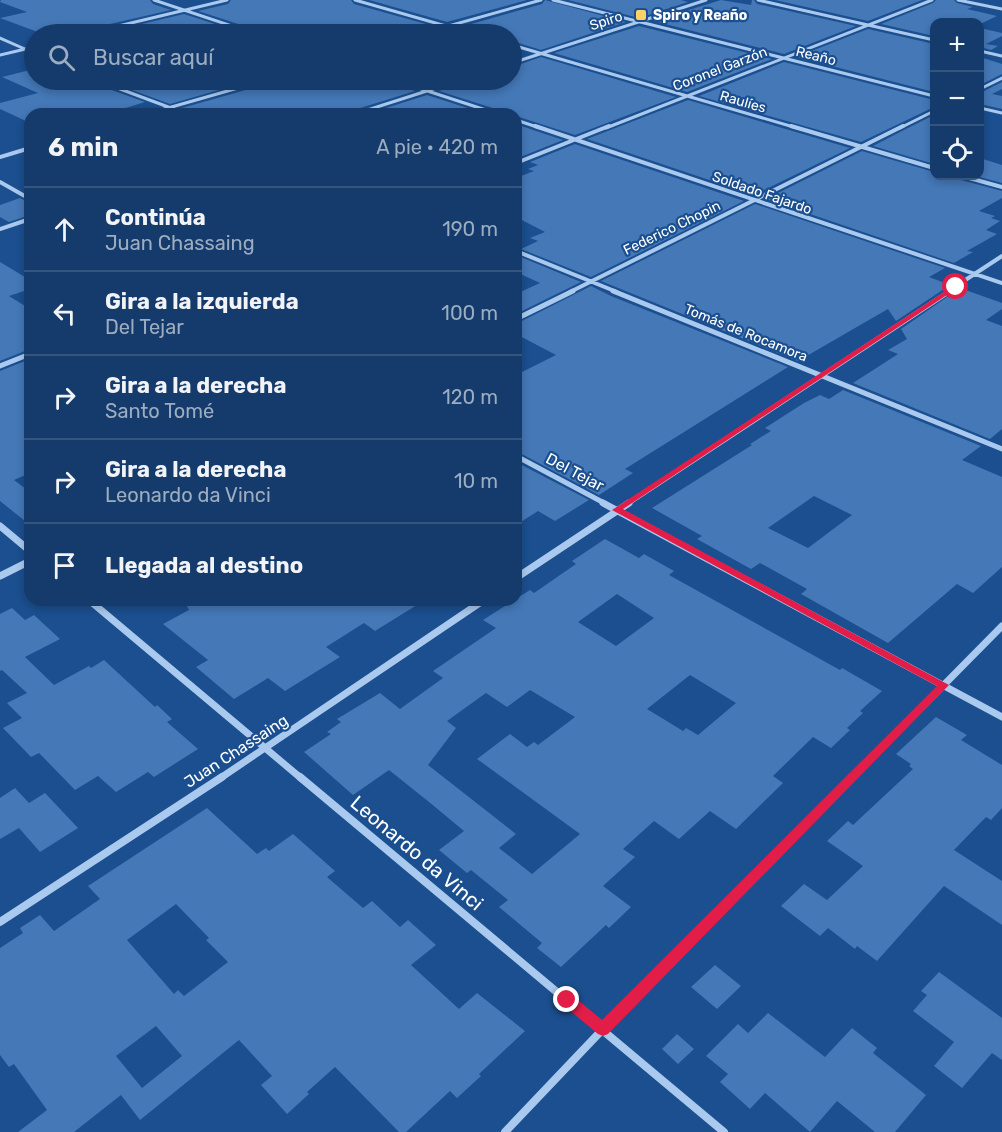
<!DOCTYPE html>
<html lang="es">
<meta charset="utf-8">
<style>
:root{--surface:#143b6b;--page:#1d4271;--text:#f1f3f6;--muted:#9dadc1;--line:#33557e}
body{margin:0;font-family:Rubik,sans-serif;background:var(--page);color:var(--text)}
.controls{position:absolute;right:18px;top:18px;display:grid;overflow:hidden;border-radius:12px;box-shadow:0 3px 9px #0003}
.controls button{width:54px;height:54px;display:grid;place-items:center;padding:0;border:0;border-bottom:2px solid var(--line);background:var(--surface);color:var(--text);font:30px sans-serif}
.stop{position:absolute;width:18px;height:18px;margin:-14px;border:4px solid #e11d48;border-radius:50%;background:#fff}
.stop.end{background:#e11d48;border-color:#fff;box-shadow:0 2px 6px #0008}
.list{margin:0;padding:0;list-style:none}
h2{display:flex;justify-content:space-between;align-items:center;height:78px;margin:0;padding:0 24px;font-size:26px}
h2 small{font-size:20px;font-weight:400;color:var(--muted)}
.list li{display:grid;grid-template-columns:39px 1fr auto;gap:18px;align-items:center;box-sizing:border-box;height:84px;padding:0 24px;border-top:2px solid var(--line)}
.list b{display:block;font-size:22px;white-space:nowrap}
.list p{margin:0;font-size:20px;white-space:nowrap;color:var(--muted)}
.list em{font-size:20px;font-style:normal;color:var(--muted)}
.icon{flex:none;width:33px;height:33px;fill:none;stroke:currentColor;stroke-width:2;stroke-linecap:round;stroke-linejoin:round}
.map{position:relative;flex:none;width:1002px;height:1132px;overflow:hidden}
.search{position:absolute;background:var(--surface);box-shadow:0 3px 9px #0003;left:24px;top:24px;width:498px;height:66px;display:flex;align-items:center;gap:15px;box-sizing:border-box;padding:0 21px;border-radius:33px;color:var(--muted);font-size:22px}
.panel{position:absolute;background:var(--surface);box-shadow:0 3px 9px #0003;left:24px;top:108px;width:498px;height:498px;border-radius:18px}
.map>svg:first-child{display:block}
.building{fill:#4478b7;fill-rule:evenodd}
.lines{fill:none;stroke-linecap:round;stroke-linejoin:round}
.minor-far4{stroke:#a9c9ee;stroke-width:3}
.minor-far3{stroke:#a9c9ee;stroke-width:4}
.minor-far2{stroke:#a9c9ee;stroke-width:5}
.minor-far1{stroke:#a9c9ee;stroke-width:7}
.minor{stroke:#a9c9ee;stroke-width:8}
.route{fill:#e11d48}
.poi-dot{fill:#ffd166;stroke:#1b4f8f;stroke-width:2}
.labels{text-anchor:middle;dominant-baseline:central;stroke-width:4.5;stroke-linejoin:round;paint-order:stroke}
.far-poi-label{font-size:14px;font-weight:bold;fill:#fff;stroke:#1b4f8f;text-anchor:start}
.far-street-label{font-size:14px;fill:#fff;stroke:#1b4f8f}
.street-label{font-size:16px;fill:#fff;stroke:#1b4f8f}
.near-street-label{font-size:20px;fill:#fff;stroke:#1b4f8f}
</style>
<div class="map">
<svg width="1002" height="1132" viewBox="0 0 1002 1132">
<rect width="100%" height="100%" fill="#1b4f8f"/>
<path class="building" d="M1 0H150L153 4 171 10 84 30 81 34H43L0 18 27 12 0 2Z
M231 0H351L354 4 433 26 418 31 416 34H260L257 30 198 11 228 4Z
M369 0H527L447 22Z
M545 0 626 22 541 50 512 41V34H492L464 26 542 4Z
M568 0H681L688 2 639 18Z
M721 0 751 5 752 0H754L757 4 856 26 784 54 653 21Z
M775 0H922L868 21Z
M936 0H954L957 3 973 7 967 9 997 16 980 24 934 22V36L881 24 933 3Z
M184 14 246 34H99Z
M639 26 772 59 687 92 554 53Z
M980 28 1002 33V36L986 44 998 46 991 50 980 47Z
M868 29 934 44V92L796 57Z
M541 57 676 97 575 135 516 116V114H502L499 110 439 91 462 84 465 80H512V67Z
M980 57 1002 64V74L980 85Z
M784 62 934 100V107L861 142 699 96Z
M34 69V80H92L95 84 145 102 106 114H30V121L28 122 0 109V103L38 93 2 77Z
M105 80H254L170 104Z
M270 80H390L393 84 415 91 354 110 351 114H191L182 108 267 84Z
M405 80H450L427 87Z
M1002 82V89L992 94 1002 96V109L980 104V93Z
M427 95 486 114H367Z
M688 100 789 130 850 148 754 195 587 139Z
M934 115V164L873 146 902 131Z
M516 124 533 130 563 140 518 158 516 157Z
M575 144 744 201 591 277 521 249 538 241 530 238 545 232 516 217V178L534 171 528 169 538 165 530 162Z
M862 151 934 172V176H958L961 180 1002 191V198L979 211 995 216 991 218 1000 221 986 230 997 234 967 251 973 252 954 263 766 199Z
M980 158 1002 165V183L976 176H980Z
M20 198 30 203V215L9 222 0 217V205Z
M755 204 945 268 929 277 950 285 896 321 888 309 798 361 601 281Z
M516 255 581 282 516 314V294L540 283 516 272Z
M0 262 30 280V289L9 296 30 309V349L0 361Z
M591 286 611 296 788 367 625 469 633 473 599 495 516 451V375L556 355 516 334V324Z
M960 288 1002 303V309L986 320 1002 326V429L990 439 853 383 898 354 888 350 907 339 901 329Z
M30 359V473L14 480 30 492V525L0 501V371Z
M843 390 981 446 962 460 1002 477V567L973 593 957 584 888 643 801 594 807 589 760 563 751 569 697 539 702 536 652 508 752 445 750 444 771 431 765 428 804 403 820 395 829 399ZM814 496 852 515 808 548 768 528Z
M516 462 589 500 555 521 538 511 516 525Z
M605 539 639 558 644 554 674 571 669 575 840 670 842 668 882 691 860 711 863 713 847 728 850 730 831 748 813 737 773 776 783 783 736 829 710 811 679 839 654 821 623 849 635 857 603 886 631 907 609 928 606 925 561 967 537 948 542 943 499 907 508 900 471 870 467 873 439 850 464 831 429 802 389 770 353 795 304 752 331 734 327 732 341 722 337 719 380 693 400 709 443 678 433 671 496 628 483 620 530 590 534 593 576 564 572 561ZM617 594 654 618 616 646 578 622ZM690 675 736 703 698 735 686 728 683 731 647 709ZM530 690 575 717 538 745 534 742 527 747 510 734 477 759 580 834 532 874 499 848 516 834 428 765 456 728 447 721 486 693 507 707Z
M184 600H425L375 631 364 623 326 647 340 657 285 691 268 678 234 699 196 667 208 660 163 624 189 610Z
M12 608 25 620 34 615 60 639 25 657 54 685 89 666 91 668 104 660 155 707 157 705 172 719 167 722 198 749 154 777 148 772 116 792 98 776 75 790 39 753 31 757 3 728 22 718 7 703 27 693 2 670 0 671V614Z
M936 717 967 735 961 740 1002 765V808L991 820 986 817 954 850 1002 881V925L944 886 877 961 857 946 855 949 828 928 820 936 781 906 804 884 827 900 863 866 827 841 848 821 853 825 913 769 909 766 911 764 896 754Z
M15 788 29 803 45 793 78 828 40 852 19 828 0 839V798Z
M207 808 257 854 266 848 269 851 293 834 335 871 327 877 363 908 372 901 400 927 408 920 436 945 411 965 459 1009 477 993 525 1031 479 1074 481 1076 457 1098 450 1091 406 1132H399L335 1067 307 1092 309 1094 287 1114 261 1085 272 1076 239 1040 140 1120 121 1095 74 1132H18L47 1110 14 1064 9 1067 0 1055V948L23 933 20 928 40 915 54 931 100 899 88 886ZM176 904 209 938 206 940 228 962 184 996 178 990 174 994 127 940ZM156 1026 182 1056 142 1088 116 1056Z
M715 965 741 986 717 1009 691 987Z
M939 972 1002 1018V1060L992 1053 962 1088 934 1066 954 1042 913 1011 927 995 921 991Z
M768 1013 825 1057 852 1028 877 1048 873 1053 926 1095 895 1132H875L837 1101 810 1132 765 1093 750 1109 720 1082 728 1074 706 1056 738 1024 748 1033Z
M677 1034 694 1049 678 1064 662 1049Z"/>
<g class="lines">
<path class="minor-far4" d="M154 0 256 34
M355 0 474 34
M553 0 934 96
M758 0 934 40
M958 0 1002 9
M85 34 227 0
M420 34 541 0
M0 38 34 53
M512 45 797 128
M980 51 1002 56
M0 55 34 47
M512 63 706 0
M96 80 187 114
M394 80 498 114
M980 89 1002 78
M980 108 1002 113
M147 114 266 80
M355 114 461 80
M516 120 540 128
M606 128 932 0
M900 128 934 111"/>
<path class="minor-far3" d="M535 126 1002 283
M791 126 934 168
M0 157 30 148
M516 163 609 126
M962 176 1002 187
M0 182 30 199
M0 229 30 219
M516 251 617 292
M570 292 903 126
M947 292 1002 256"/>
<path class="minor-far2" d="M613 291 1002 449
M516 319 573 291
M0 366 30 354
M516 456 606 504
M627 504 950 291"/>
<path class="minor-far1" d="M603 503 1002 717
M0 526 30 551
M0 576 30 561
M516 578 629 503
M89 600 302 779
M219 779 484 600
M851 779 1002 626"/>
<path class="minor" d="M300 777 724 1132
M0 922 222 777
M505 1132 603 1029 852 777"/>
</g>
<path class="route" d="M953 286 959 287 623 509 949 685 608 1034 603 1036 598 1034 562 1004 560 1000 562 995 567 993 572 995 602 1020 937 686 612 510Z"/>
<rect class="poi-dot" x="635" y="9" width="12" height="12" rx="3"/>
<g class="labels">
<g class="far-poi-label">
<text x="653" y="15">Spiro y Reaño</text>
</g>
<g class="far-street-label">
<text transform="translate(606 21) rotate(-18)">Spiro</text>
<text transform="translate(816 56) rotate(14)">Reaño</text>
<text transform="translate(720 69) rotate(-21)">Coronel Garzón</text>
<text transform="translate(743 102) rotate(16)">Raulíes</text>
<text transform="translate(762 193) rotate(19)">Soldado Fajardo</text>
<text transform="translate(672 228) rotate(-26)">Federico Chopin</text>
<text transform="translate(746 333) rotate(22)">Tomás de Rocamora</text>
</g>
<g class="street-label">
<text transform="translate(575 472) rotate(28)">Del Tejar</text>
<text transform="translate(236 751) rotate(-33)">Juan Chassaing</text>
</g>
<g class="near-street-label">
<text transform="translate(417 853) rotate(40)">Leonardo da Vinci</text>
</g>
</g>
</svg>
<div class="controls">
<button>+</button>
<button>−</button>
<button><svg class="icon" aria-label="locate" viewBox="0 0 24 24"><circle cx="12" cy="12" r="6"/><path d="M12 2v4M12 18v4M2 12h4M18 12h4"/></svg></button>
</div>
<div class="stop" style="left:956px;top:287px"></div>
<div class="stop end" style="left:567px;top:1000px"></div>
<div class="search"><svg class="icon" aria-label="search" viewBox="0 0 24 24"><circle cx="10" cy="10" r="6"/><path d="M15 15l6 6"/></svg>Buscar aquí</div>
<section class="panel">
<h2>6 min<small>A pie · 420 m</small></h2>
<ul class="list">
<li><svg class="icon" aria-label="ahead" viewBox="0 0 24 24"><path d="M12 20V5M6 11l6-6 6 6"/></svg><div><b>Continúa</b><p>Juan Chassaing</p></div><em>190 m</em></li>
<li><svg class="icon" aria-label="left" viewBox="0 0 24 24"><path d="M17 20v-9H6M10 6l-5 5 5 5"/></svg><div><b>Gira a la izquierda</b><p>Del Tejar</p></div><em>100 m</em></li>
<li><svg class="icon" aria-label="right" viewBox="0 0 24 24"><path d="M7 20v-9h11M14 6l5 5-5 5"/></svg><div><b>Gira a la derecha</b><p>Santo Tomé</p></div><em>120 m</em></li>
<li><svg class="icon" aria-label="right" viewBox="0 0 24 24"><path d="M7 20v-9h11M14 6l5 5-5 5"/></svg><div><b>Gira a la derecha</b><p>Leonardo da Vinci</p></div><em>10 m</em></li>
<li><svg class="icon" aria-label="arrive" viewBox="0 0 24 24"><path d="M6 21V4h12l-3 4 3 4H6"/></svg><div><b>Llegada al destino</b></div></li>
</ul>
</section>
</div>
